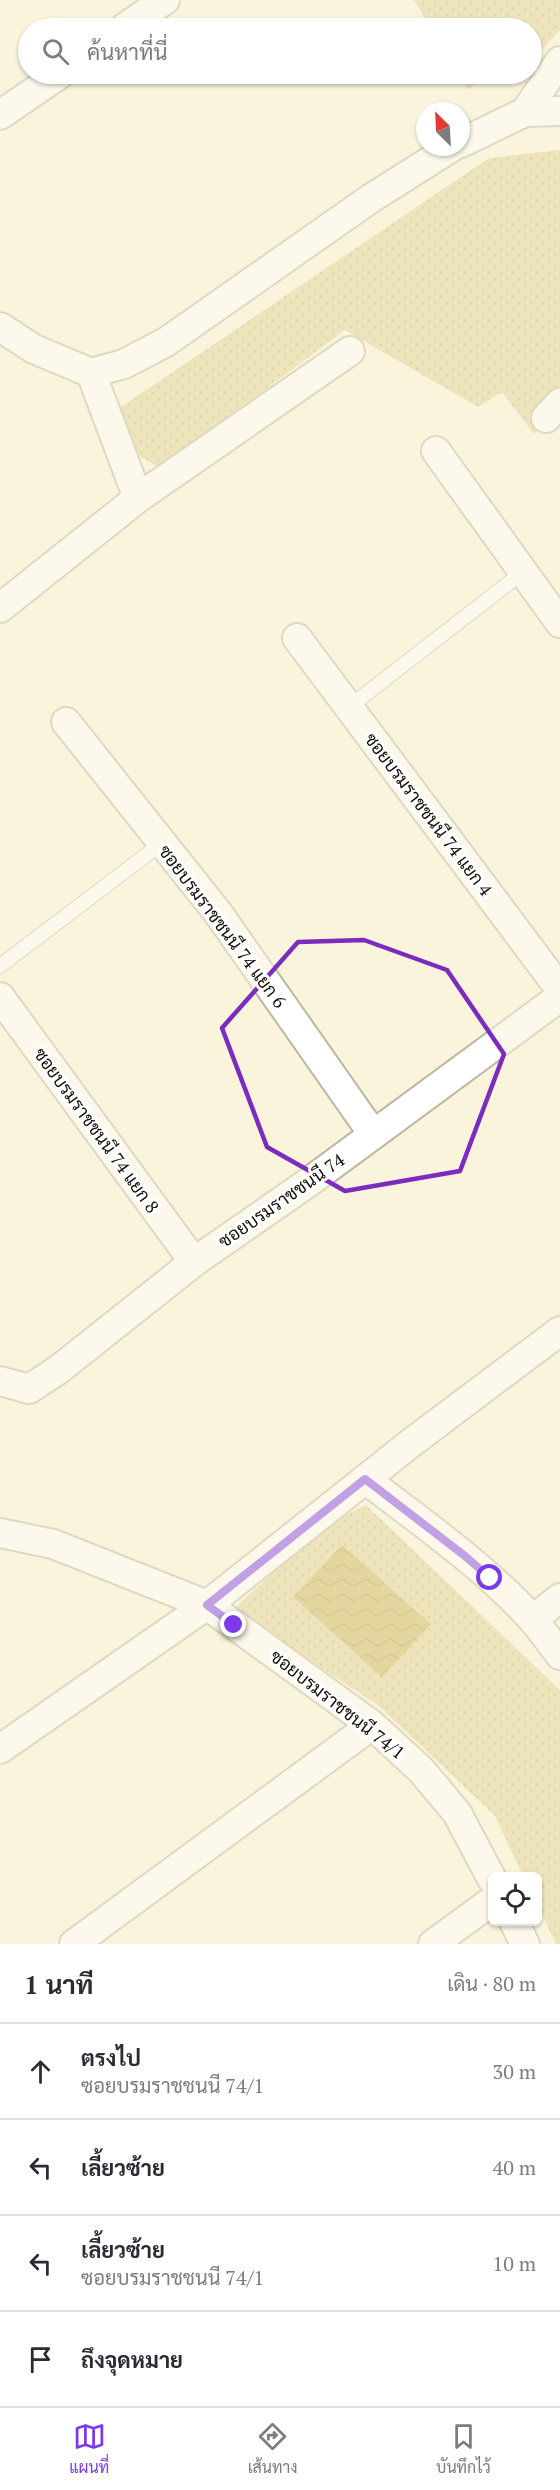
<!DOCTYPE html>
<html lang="th">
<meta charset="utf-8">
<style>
:root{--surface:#fff;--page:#f2f2f3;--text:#2b2b33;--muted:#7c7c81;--line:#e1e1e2;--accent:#7c3aed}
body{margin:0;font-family:"PT Serif",Sarabun,serif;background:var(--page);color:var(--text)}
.controls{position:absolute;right:18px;bottom:18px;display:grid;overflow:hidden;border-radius:9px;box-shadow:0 2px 4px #0004}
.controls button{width:54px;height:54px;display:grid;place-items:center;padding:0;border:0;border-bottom:2px solid var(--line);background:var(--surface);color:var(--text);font:30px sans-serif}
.compass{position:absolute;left:416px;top:102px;width:54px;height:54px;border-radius:50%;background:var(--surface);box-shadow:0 2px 4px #0004;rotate:336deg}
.stop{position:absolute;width:18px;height:18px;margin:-14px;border:4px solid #7c3aed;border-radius:50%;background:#fff}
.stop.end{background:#7c3aed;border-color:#fff;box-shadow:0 2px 6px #0008}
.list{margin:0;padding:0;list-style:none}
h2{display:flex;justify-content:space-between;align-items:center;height:78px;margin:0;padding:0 24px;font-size:26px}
h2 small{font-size:20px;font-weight:400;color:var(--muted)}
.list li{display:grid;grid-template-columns:39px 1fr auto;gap:18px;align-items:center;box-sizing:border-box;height:96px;padding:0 24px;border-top:2px solid var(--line)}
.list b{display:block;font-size:22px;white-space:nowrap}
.list p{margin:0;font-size:20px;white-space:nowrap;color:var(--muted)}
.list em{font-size:20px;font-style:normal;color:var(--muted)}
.icon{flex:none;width:33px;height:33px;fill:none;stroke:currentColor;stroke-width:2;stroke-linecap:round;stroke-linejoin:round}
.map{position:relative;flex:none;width:560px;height:1944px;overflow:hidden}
.search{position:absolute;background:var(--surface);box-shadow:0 2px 4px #0004;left:18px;right:18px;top:18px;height:66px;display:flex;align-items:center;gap:15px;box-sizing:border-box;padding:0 21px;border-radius:33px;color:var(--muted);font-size:22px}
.sheet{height:462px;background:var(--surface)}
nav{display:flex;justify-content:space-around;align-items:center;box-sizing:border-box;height:84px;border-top:2px solid var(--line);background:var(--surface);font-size:16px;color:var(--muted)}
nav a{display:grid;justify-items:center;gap:3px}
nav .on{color:var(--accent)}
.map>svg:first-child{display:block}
.grass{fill:url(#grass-dots)}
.water{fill:url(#water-waves)}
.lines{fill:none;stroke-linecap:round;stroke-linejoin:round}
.service-casing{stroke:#bdb8a1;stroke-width:16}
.minor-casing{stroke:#bdb8a1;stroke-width:32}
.service{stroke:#fff;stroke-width:14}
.minor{stroke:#fff;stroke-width:28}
.route{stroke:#7c3aed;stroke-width:8}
.marked{fill:none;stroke:#7b2cbf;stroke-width:4.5;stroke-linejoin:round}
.labels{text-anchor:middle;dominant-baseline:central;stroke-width:6;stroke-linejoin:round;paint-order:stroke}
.street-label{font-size:18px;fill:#110f07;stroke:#fff}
</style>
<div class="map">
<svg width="560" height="1944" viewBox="0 0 560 1944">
<defs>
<pattern id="grass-dots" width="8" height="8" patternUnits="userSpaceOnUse" patternTransform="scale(1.5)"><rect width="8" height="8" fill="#e1d194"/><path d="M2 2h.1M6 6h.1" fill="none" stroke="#c0b27e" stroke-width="1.8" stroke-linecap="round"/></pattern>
<pattern id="water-waves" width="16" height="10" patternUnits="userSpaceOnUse" patternTransform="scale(1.5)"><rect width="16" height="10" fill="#cab254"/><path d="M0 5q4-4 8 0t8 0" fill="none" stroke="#ac9848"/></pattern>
</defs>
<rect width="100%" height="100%" fill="#faf4dd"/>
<path class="grass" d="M414 0H560V30L541 51 532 56V28H431Z
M458 74H497L467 89Z
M560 150V403L534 434 502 392 478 407 345 330 160 468 139 456 121 407 489 158Z
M366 1505 560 1690V1944H556L538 1906V1876H523L495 1816 379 1706 233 1610 323 1525Z"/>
<path class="water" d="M342 1545 431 1624 382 1677 293 1597Z"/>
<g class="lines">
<g class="service-casing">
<path id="service" d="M349 707 523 572
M0 966 162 843"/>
</g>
<g class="minor-casing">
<path id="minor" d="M124 28 165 0
M525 112 560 61
M0 115 60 74
M461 143 525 112 560 111
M0 327 34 349 91 373 124 364 166 342 370 199 452 147
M91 373 138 498
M546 418 560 403
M436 451 560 623
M0 608 138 498 350 351
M297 638 560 989
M66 722 218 913 373 1134
M0 997 194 1262
M0 1381 29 1389 58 1370 194 1262 309 1182 560 997
M365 1479C422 1523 483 1565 532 1619 542 1630 551 1643 560 1655
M0 1533 53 1544 207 1605 372 1725 421 1770 457 1813 492 1879
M533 1619 560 1598
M0 1749 207 1605 411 1443 560 1331
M514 1922 525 1944
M74 1944 372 1725
M433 1944 492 1901"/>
</g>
<use href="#service" class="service"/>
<use href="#minor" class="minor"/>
</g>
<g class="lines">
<path class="route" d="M234 1625 207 1605 365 1479 465 1556 490 1578"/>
</g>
<path d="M0 0H560V1944H0ZM364 940 447 970 504 1054 460 1171 345 1191 267 1147 222 1028 298 942Z" fill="#faf4dd" fill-opacity=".55" fill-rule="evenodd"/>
<path class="marked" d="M364 940 447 970 504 1054 460 1171 345 1191 267 1147 222 1028 298 942Z"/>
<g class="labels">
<g class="street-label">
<text transform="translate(429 814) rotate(53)">ซอยบรมราชชนนี 74 แยก 4</text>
<text transform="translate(223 926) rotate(53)">ซอยบรมราชชนนี 74 แยก 6</text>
<text transform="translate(97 1130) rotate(54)">ซอยบรมราชชนนี 74 แยก 8</text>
<text transform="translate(281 1200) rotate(-35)">ซอยบรมราชชนนี 74</text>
<text transform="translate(338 1704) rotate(38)">ซอยบรมราชชนนี 74/1</text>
</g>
</g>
</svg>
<div class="controls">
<button><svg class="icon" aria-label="locate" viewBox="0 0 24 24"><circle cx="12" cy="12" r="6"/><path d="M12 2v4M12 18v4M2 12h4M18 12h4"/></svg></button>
</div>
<svg class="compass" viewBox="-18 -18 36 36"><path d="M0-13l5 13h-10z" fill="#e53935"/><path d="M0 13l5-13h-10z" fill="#7c7c81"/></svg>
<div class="stop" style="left:490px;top:1578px"></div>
<div class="stop end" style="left:234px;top:1625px"></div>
<div class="search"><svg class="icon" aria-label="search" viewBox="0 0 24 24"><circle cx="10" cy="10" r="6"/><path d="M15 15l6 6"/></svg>ค้นหาที่นี่</div>
</div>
<section class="sheet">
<h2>1 นาที<small>เดิน · 80 m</small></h2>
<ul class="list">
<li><svg class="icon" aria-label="ahead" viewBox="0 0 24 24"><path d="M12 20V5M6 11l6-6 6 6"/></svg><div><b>ตรงไป</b><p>ซอยบรมราชชนนี 74/1</p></div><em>30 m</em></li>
<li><svg class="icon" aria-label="left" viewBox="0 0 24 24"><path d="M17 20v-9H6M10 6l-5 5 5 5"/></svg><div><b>เลี้ยวซ้าย</b></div><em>40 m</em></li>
<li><svg class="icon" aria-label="left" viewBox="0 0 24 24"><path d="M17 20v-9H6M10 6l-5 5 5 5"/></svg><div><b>เลี้ยวซ้าย</b><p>ซอยบรมราชชนนี 74/1</p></div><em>10 m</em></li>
<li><svg class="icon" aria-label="arrive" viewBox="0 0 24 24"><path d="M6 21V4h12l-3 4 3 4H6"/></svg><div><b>ถึงจุดหมาย</b></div></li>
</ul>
</section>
<nav>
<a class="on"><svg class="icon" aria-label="map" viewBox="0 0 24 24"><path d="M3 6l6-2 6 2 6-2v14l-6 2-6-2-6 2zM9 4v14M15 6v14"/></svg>แผนที่</a>
<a><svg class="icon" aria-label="directions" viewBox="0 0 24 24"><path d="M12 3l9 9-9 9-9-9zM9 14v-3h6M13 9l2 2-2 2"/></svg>เส้นทาง</a>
<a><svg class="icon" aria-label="saved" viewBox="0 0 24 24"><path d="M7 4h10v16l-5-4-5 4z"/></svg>บันทึกไว้</a>
</nav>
